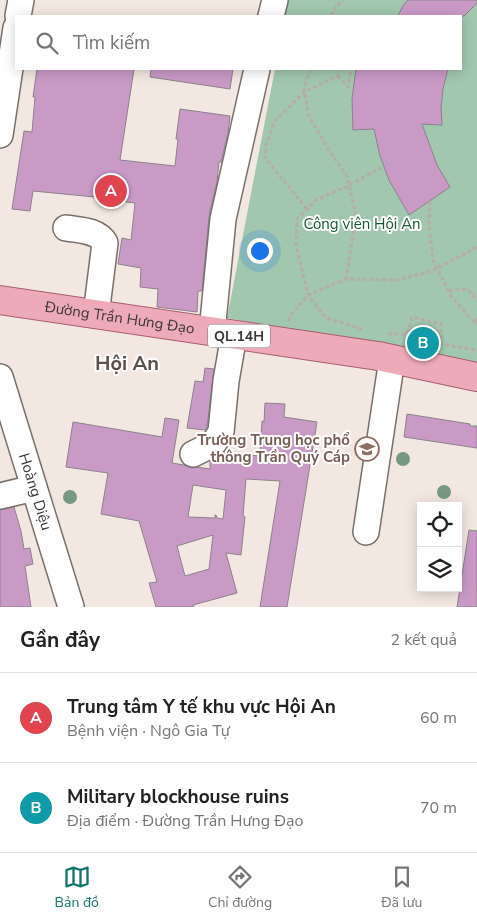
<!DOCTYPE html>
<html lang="vi">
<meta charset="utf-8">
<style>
:root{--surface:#fff;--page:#f2f2f2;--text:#222;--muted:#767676;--line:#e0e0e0;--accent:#0f766e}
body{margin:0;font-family:"Nunito Sans",sans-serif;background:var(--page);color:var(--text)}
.controls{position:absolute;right:15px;bottom:15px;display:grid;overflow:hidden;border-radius:0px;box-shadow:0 2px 12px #0003}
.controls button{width:45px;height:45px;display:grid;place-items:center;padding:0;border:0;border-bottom:1px solid var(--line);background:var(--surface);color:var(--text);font:25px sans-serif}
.you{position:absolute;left:259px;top:250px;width:18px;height:18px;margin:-12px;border:4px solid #fff;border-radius:50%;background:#1a73e8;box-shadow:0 0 0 8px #1a73e833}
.badge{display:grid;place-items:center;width:32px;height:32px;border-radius:50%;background:var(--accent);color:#fff;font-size:16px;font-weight:700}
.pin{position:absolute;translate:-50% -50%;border:2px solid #fff;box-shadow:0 1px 5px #0006}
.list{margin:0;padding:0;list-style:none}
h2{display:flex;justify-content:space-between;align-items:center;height:65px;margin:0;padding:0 20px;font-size:21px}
h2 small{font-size:16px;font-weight:400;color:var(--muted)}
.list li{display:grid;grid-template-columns:32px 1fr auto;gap:15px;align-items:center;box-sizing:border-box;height:90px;padding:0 20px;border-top:1px solid var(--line)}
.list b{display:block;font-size:19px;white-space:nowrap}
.list p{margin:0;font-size:16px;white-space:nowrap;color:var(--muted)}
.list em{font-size:16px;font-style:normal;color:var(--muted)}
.icon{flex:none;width:28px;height:28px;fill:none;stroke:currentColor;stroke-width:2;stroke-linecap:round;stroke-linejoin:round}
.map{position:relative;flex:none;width:477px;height:607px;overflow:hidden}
.search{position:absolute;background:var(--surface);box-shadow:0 2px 12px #0003;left:15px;right:15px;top:15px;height:55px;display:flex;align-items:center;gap:12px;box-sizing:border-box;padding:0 18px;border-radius:0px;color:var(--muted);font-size:19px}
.sheet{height:245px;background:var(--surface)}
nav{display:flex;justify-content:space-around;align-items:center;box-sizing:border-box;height:70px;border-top:1px solid var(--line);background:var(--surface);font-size:14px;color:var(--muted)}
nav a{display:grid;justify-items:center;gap:2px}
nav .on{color:var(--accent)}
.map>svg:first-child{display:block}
.green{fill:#a1c7ae}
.building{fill:#ca9ac7;stroke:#8a828a;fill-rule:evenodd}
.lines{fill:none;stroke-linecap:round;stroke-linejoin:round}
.minor-casing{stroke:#786f69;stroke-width:28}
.major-casing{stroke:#a75d6d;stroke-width:30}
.path{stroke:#b6ada8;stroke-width:3;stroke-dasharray:4 2.5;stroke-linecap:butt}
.minor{stroke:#fff;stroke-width:25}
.major{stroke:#edaab9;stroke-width:28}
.tree{fill:#779982}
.labels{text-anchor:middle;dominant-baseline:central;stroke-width:4;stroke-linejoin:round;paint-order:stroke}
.shield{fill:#fff;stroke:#767371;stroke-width:1}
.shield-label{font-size:14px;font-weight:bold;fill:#3b3734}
.park-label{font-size:15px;fill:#125834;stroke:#fff}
.street-label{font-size:15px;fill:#3b3734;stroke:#fff}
.education-label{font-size:15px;font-weight:bold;fill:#785e54;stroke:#fff;text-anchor:end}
.district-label{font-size:20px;font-weight:bold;fill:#5a514c;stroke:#fff}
</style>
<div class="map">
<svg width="477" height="607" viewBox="0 0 477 607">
<rect width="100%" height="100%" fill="#f3e8e1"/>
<path class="green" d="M288 0H477V365L227 318 275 69H461V16H285Z"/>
<path class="building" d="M408 0H477V3L464 16H398L403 6Z
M37 69H134L120 160 175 166 178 139H176L180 109 230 116 228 133 221 162H219L217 182 209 216 202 291H198L197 312 157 307 158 289 140 287 141 268 118 264 122 238 131 240 135 203 95 198V197L33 191 30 211 12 209 24 131 32 132 35 97H33Z
M151 69H233L230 89 150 77Z
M356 69H448L443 89 441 108 442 125 422 124 437 165 450 187 409 215 389 180 380 156 374 129 353 130 352 99Z
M205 368 214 369 207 427 205 430 187 428 195 381 203 382Z
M265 403 285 404 284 417 317 422 287 607H260L280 481 246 479 243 516 245 517 241 555 226 553 237 593 193 605 194 607H156L149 583 157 582 139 521 101 514 108 473 66 467 73 422 162 437 165 418 179 420 172 463 184 465 192 468 197 467 210 469V461L216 458 220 459V456L224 453 260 456 262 421 264 422ZM193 485 226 490 223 519 217 518 216 515H215V518L188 517ZM213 535 209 569 185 576 177 546Z
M407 414 470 424V426H477V448L404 437Z
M14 507 21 531 24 549 30 548 33 564 25 566 31 607H0V510Z
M469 530 477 531V607H457Z"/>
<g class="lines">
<g class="minor-casing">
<g id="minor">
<path d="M18 16 21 0"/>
<path d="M271 16 275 0"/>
<path d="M0 135 16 28"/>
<path d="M66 228C79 230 98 230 105 243L96 315"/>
<path d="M212 332 223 219 257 69"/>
<path id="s1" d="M0 377 71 607"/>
<path d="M193 454 213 444 221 432 226 381 234 335"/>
<path d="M0 496 34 488"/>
<path d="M366 532 392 359"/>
</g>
</g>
<g class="major-casing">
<g id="major">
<path id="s2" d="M0 300 378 356 477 377"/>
</g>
</g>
<path class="path" d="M331 16 336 7 343 0
M310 69 304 88 308 114 328 149 347 176 356 216 346 279
M338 76 348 87 351 69
M430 201 429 224 433 260 451 296 472 320 477 324
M307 209 265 158 266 145 274 122 304 92 338 76 339 69
M449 291C464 288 469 287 477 301
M288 321 291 315 308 295 346 279 397 280 432 271 477 247
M476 322 477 317
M362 329 326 318 308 295 296 245 297 219 316 200 350 185 384 166
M388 334H407L412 317 441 324V344L477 350"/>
<use href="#minor" class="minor"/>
<use href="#major" class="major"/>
</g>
<g class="tree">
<circle cx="403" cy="459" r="7"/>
<circle cx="444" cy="492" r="7"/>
<circle cx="70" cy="497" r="7"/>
</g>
<defs>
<g id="school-ring" transform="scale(1.25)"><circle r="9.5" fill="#fff" stroke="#8d6e63" stroke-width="1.5"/><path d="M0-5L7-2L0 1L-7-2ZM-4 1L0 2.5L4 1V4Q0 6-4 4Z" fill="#8d6e63"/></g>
</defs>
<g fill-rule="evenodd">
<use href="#school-ring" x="367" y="449"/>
</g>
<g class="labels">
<rect class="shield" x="208" y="324.5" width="62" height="23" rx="4"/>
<g class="shield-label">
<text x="239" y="336">QL.14H</text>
</g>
<g class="park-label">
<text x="362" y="224">Công viên Hội An</text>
</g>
<g class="street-label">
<text stroke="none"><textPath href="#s2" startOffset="121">Đường Trần Hưng Đạo</textPath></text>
<text stroke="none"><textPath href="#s1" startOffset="120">Hoàng Diệu</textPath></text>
</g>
<g class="education-label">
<text x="350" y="440">Trường Trung học phổ<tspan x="350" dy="17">thông Trần Quý Cáp</tspan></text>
</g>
<g class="district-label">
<text x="127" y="363">Hội An</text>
</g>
</g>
</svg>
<div class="controls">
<button><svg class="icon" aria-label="locate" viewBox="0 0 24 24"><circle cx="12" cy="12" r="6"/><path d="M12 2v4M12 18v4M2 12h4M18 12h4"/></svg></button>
<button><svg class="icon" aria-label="layers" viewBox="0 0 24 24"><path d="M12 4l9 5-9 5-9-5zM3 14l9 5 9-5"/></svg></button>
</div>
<div class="you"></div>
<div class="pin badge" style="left:111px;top:191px;background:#e0444e">A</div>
<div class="pin badge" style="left:423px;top:343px;background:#0f9aa8">B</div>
<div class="search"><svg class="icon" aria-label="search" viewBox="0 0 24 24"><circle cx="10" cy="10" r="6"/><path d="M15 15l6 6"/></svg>Tìm kiếm</div>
</div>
<section class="sheet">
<h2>Gần đây<small>2 kết quả</small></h2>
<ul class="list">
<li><span class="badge" style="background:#e0444e">A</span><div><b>Trung tâm Y tế khu vực Hội An</b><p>Bệnh viện · Ngô Gia Tự</p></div><em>60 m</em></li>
<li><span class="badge" style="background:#0f9aa8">B</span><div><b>Military blockhouse ruins</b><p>Địa điểm · Đường Trần Hưng Đạo</p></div><em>70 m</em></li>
</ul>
</section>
<nav>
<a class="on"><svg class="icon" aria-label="map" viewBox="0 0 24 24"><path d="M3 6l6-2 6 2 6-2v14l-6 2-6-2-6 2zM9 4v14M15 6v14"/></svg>Bản đồ</a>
<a><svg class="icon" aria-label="directions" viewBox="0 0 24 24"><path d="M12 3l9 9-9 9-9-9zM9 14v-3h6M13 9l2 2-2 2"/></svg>Chỉ đường</a>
<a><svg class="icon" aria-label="saved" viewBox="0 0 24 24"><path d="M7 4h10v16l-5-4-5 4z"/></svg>Đã lưu</a>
</nav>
